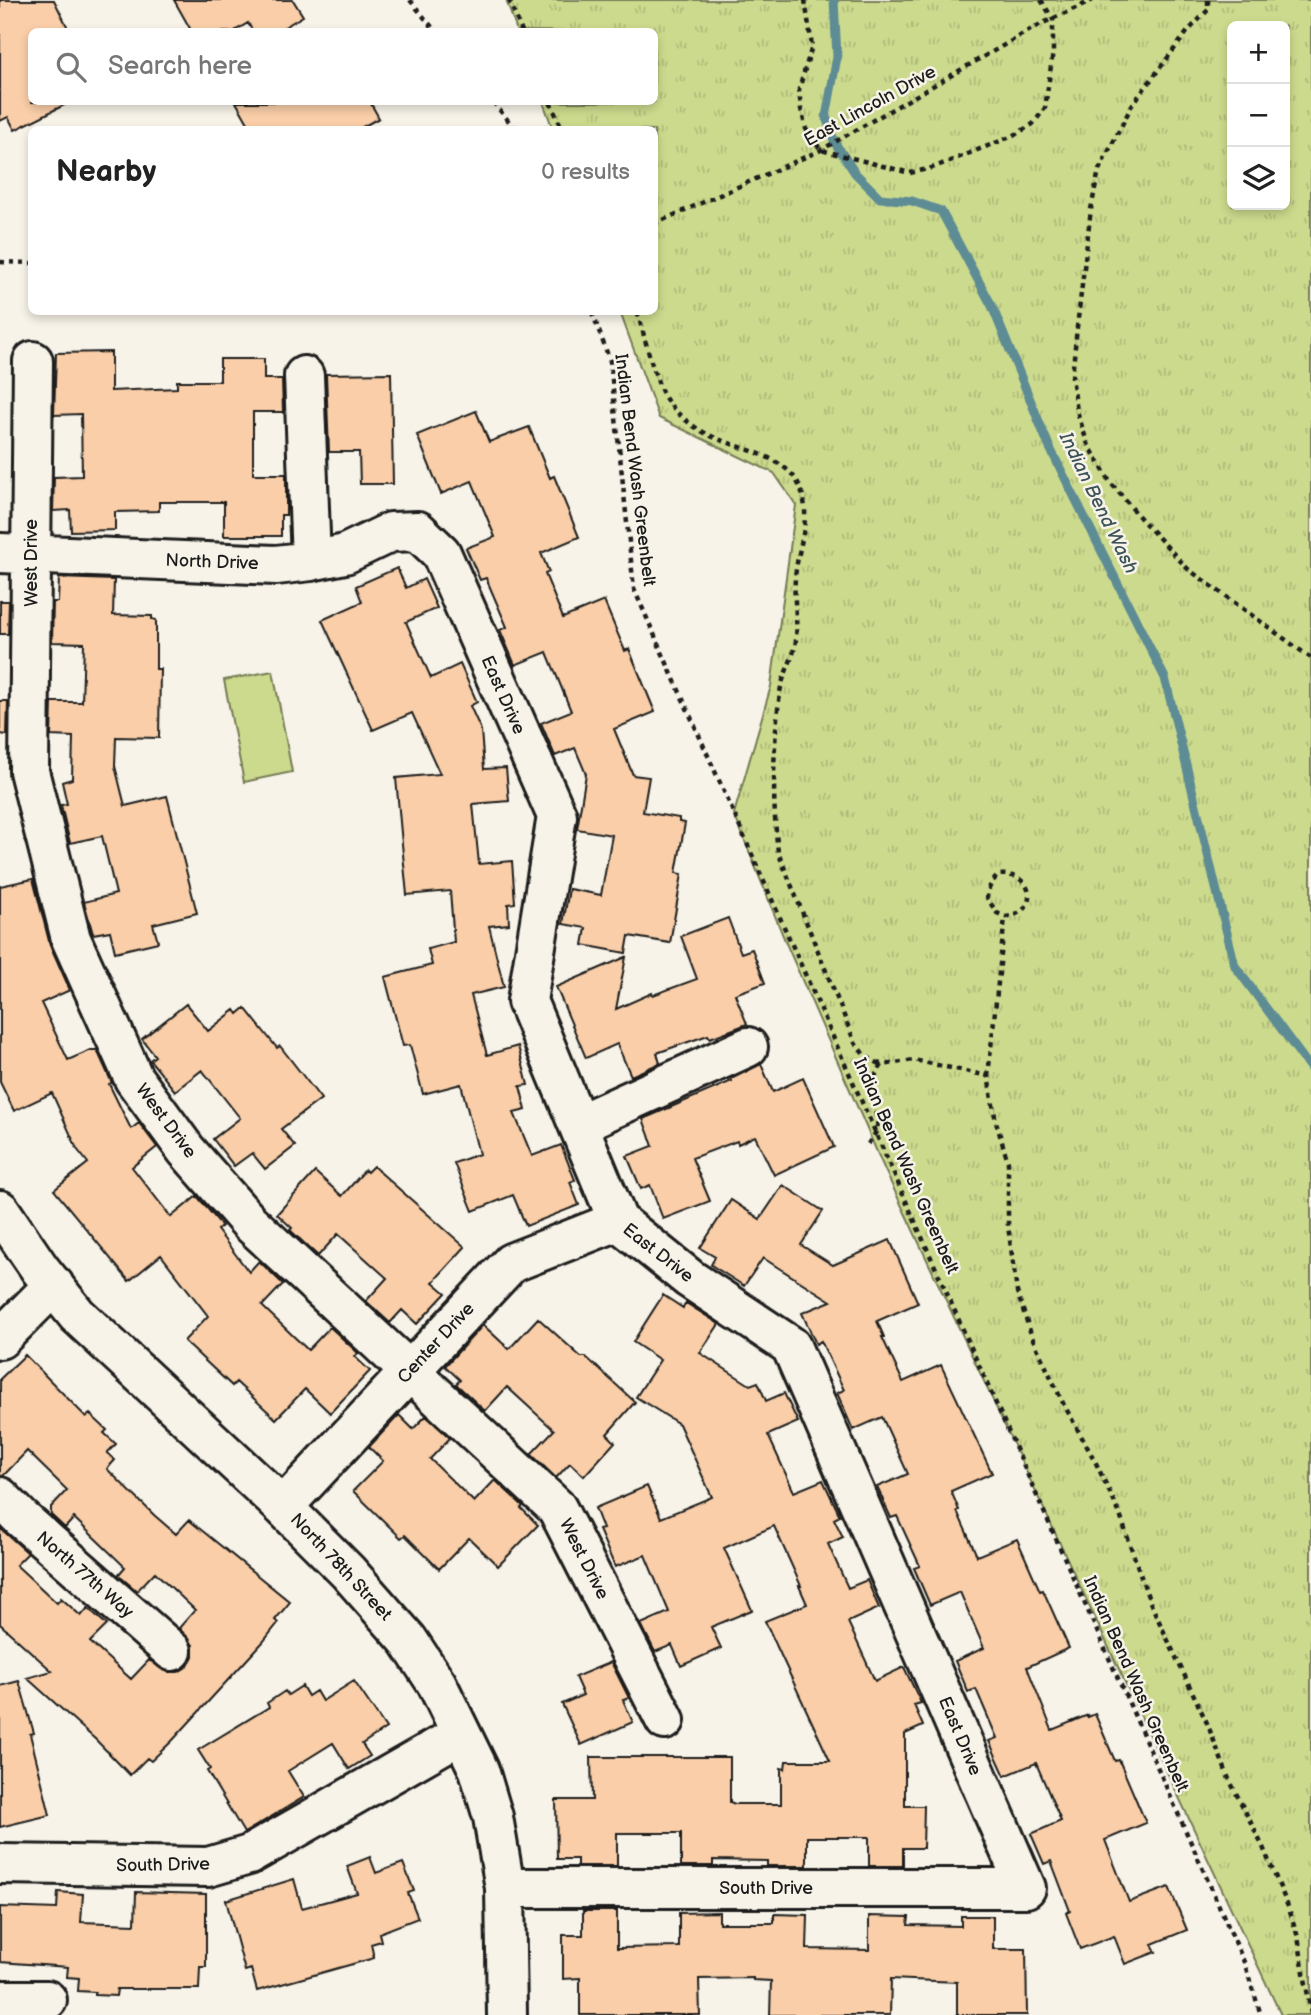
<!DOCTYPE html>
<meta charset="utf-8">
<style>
:root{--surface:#fff;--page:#f6f6f6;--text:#222;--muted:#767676;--line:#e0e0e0}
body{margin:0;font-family:"Balsamiq Sans",sans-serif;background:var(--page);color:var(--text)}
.controls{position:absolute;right:21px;top:21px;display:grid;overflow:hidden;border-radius:10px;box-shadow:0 4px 10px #0003}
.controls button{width:63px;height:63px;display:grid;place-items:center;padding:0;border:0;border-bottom:2px solid var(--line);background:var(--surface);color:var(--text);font:35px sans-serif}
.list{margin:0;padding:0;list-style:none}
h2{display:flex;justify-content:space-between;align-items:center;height:91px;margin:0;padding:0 28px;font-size:30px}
h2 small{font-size:23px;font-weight:400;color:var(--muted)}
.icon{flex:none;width:38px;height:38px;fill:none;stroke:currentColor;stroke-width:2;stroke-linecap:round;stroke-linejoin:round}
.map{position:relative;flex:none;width:1311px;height:2015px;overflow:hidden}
.search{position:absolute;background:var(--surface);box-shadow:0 4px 10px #0003;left:28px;top:28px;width:630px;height:77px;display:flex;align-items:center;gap:18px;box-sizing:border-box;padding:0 24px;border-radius:10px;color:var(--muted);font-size:26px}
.panel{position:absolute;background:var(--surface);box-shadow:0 4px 10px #0003;left:28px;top:126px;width:630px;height:189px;border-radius:10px}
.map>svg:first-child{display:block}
.grass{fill:url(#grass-tufts);stroke:#747b54;stroke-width:2;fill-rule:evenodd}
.garden{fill:#ccda8d;stroke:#747b54;stroke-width:2}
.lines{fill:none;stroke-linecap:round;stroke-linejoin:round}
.stream{stroke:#5d8c95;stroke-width:9}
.building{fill:#f9cea8;stroke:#1c1c1c;stroke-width:2}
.minor-casing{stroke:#1c1c1c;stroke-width:44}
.path{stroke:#1c1c1c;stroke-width:4.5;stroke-dasharray:5 5;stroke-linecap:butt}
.minor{stroke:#f7f3e8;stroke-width:38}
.labels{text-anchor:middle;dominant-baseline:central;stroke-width:5;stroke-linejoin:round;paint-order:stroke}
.street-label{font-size:18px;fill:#1c1c1c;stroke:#f7f3e8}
.water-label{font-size:19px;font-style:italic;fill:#3c5459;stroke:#f7f3e8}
</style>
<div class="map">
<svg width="1311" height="2015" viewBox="0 0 1311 2015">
<defs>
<pattern id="grass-tufts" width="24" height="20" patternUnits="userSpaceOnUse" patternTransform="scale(1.75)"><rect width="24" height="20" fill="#ccda8d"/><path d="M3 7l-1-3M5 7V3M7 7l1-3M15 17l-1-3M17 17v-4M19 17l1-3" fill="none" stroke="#afba79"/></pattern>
</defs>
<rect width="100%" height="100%" fill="#f7f3e8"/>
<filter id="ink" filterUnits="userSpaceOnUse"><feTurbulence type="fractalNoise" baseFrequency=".0143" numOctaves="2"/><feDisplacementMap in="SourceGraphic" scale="14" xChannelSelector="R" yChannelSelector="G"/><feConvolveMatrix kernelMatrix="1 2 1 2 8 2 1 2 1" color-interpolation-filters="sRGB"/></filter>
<g filter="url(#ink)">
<path class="grass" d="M506 0H1311V2015H1281L884 1168 786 943 734 814 771 686 796 505 774 473 659 418 620 312H654V130L553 129 543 102H654V32L517 31ZM1232 26H1285V205H1232Z"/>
<path class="garden" d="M273 671 292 772 244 782 224 680Z"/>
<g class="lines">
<path class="stream" d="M834 0 837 57 826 117 835 143 855 173 880 198 912 201 941 211 992 306 1049 446 1165 678 1235 966 1311 1069"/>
</g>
<path class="building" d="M0 0H54L70 32H32V102H70L15 130 8 117 0 121Z
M174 0H293L303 16 276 32H253L248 23 233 32H192Z
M236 102H370L379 118 357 130H252Z
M111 352V391L177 388V381H220V359H264V379H282L283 412H253V474H286V515H281V536H224V502H159V511L115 512V530L71 531 70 510 53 511 54 477 82 476 81 414 54 415 56 353Z
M391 373 393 484H360L359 452H329L326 374Z
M476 411 489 442 529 427 550 478 554 476 579 537 541 553 549 572 545 574 563 618 604 601 625 651 629 649 655 712 614 729 633 775 649 777 643 812 679 818V822L685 823 676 873 682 874 670 943 629 936 626 953 583 945 586 928 563 924 569 889 601 895 612 835 577 829 586 774 575 748 555 756 541 723 571 711 547 652 515 665 500 630 507 627 486 578 480 580 466 548 495 537 472 481 441 494 417 435Z
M397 568 406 588 424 579 437 608 406 622 431 678 460 664 477 702 470 706 481 730 484 769 506 768 509 801 473 804 479 864 512 861 515 903 508 904 509 924 489 926 504 987 471 995 487 1055 518 1046 528 1085 520 1086 526 1110 514 1113 532 1156 561 1145 575 1180 570 1182 579 1205 526 1226 513 1195 473 1211 454 1163 479 1154 461 1084 423 1094 410 1045 403 1046 385 977 432 965 428 949 454 942 450 891 407 895 402 844 396 778 440 774 412 713 373 730 322 620 362 602 356 586Z
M59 578 114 580 113 615 152 616V619L156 620V669H160L159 738 116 737 115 766 125 806 167 796 197 913 153 924 158 942 115 952 110 931 93 934 84 902 116 894 102 836 70 843 61 805 67 804 62 782 72 779 73 737 51 736 52 702H82L84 643 52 642 53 602H58Z
M0 601H9L8 634H0Z
M0 701H8L7 735 0 734Z
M33 879 50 945 70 990 41 1003 68 1060 91 1050H97L112 1083 109 1084 131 1129 139 1123 157 1147 132 1167 171 1217 197 1196 222 1226 217 1230 249 1272 259 1261 283 1284 262 1306 308 1350 330 1327 358 1353 355 1357 370 1371 330 1413 305 1389 276 1419 236 1382 232 1386 184 1341 208 1316 161 1255 129 1281 54 1190 88 1163 77 1149 52 1093 14 1111 0 1082V886Z
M728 918 741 953 752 949 765 983 735 994 747 1024 710 1038 708 1035 657 1053 660 1063 631 1076 617 1044 586 1058 556 987 626 957 616 1009 652 993 653 995 697 979 681 936Z
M186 1004 208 1031 235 1010 238 1014 245 1008 277 1048 280 1046 321 1099 281 1129 295 1146 265 1169 252 1153 234 1166 213 1139 240 1118 202 1070 175 1091 150 1060 155 1056 142 1039Z
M761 1064 773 1092 803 1078 834 1147 774 1175 755 1136 738 1144 737 1141 692 1158 710 1201 663 1219 650 1185 641 1189 627 1156 653 1146 643 1119 732 1081 731 1079Z
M373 1166 465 1247 433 1282 446 1293 417 1324 402 1310 390 1323 366 1301 387 1278 338 1234 318 1256 290 1230 292 1228 277 1214 315 1172 342 1196 365 1170 367 1172Z
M783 1185 823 1211 801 1245 833 1265 890 1240 918 1303 877 1321 884 1337H882L903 1382 941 1365 992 1473 951 1491 959 1510 957 1511 977 1556 1017 1539 1040 1591 1043 1590 1069 1648 1027 1667 1052 1730 1088 1715V1717L1095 1714 1115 1761 1119 1760 1146 1823 1105 1840 1129 1902 1169 1887 1187 1930 1152 1944 1156 1952 1125 1964 1114 1936 1080 1949 1066 1913 1070 1911 1051 1861 1044 1864 1031 1834 1061 1821 1036 1763 1005 1776 989 1741 997 1738 976 1689 968 1692 955 1661 984 1648 960 1592 930 1605 914 1568 920 1566 897 1516 891 1518 877 1487 908 1474 882 1417 853 1430 837 1393 844 1390 821 1341 816 1344 802 1313 831 1301 763 1258 744 1286 711 1265 715 1257 700 1248 731 1200 760 1219Z
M663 1295 683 1308 686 1303 719 1324 700 1353 750 1385 758 1382 766 1401 784 1393 798 1422 768 1435 794 1492 823 1480 840 1516 834 1519 843 1537 828 1544 848 1588 867 1580 879 1608 848 1622 875 1681 904 1667 921 1703 914 1705 923 1726 905 1734V1806H924L923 1848H903V1866H869V1837H807V1866H767V1861L713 1860V1866H681V1833H617V1866H577V1859H557L556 1800H592L591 1757H730V1802L735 1804H781V1768L785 1769 786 1761H830L765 1621 807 1604 799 1586H801L774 1526 724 1548 752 1610 711 1627 721 1648 681 1666 672 1645 655 1652 641 1624 669 1612 645 1555 615 1567 599 1530 603 1529 595 1508 647 1486 661 1518 712 1497 679 1424 636 1397 660 1360 633 1342Z
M538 1318 581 1357H586L635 1402 607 1434 615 1442 584 1476 570 1463 556 1478 531 1454 554 1430 507 1387 485 1411 456 1384 460 1380 445 1366 483 1325 509 1349Z
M25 1355 86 1417 90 1414 107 1430 104 1433 116 1444 107 1453 115 1460 107 1469 154 1515 176 1534 189 1520 290 1602 275 1620 278 1623 263 1642 172 1741 151 1761 147 1758 130 1775 96 1740 27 1678 52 1671 0 1624V1528L28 1553 16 1565 57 1603 61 1598 81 1616 88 1608 107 1625 90 1642 131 1679 149 1660 168 1672H178L188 1666 193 1656V1645L179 1628 195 1610 155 1572 137 1591 118 1575 125 1567 74 1518 65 1528 51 1515V1507L67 1490 27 1451 3 1476H0V1379Z
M399 1415 413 1429 426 1416 450 1438 430 1459 474 1502 495 1480 523 1506 521 1508 538 1525 498 1566 469 1538 439 1569 405 1535 401 1538 353 1491 383 1461 369 1447Z
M611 1662 629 1698 623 1700 633 1722 581 1745 562 1704 583 1695 575 1677Z
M19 1681 34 1733 30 1734 50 1815 0 1827V1686Z
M354 1681 386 1728 362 1744 370 1756 349 1769 333 1743 288 1771 304 1797 244 1833 207 1771 210 1769 198 1750 269 1707 267 1703 285 1691 288 1695 302 1686 308 1696 316 1691 322 1701Z
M370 1857 376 1873 403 1863 414 1891 408 1893 418 1918 379 1933 381 1941 371 1944 374 1958 257 1991 251 1969 245 1971 226 1900 294 1879 302 1908 357 1893 347 1866Z
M58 1892 83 1894 81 1922 135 1924 136 1892 206 1894V1967H200L199 1989H117L116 1996 95 1995V1992L78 1991 79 1978 67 1977 68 1967 0 1962V1907L57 1909Z
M583 1911H617V1948L679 1947V1913L719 1912V1923H774V1914L808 1915 807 1949 869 1950V1916L909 1917 908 1925 961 1926V1916H993V1949H1026L1027 2015H957V1982L891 1979 890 2015H770L771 1981 753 1980V1978L699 1979 700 2015H580V1978L563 1979V1935H583Z"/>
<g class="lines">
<g class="minor-casing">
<path id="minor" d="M33 361 29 771 71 939 134 1079 186 1150 249 1222 557 1508 665 1720
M304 376 311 561
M0 553 276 565 311 561 345 554 391 532 418 531 441 553 557 816 527 1001 618 1221 690 1279 791 1346 1026 1888H505
M579 1124 748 1047
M0 1210 40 1269 77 1315 283 1507 348 1572 408 1640 437 1684 479 1770 493 1817 505 1888 507 2015
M0 1339 54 1285
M0 1497 22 1519 172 1651
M283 1507 511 1263 618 1221
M0 1864 208 1867 249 1855 461 1734
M0 2000H47"/>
</g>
<path class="path" d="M410 0 436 32
M509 0 522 32
M805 0 812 46 799 89 801 109 806 129 821 150 910 173 932 168 1013 136 1033 124 1045 108 1053 52V19L1041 0
M1208 0V10L1188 31 1132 105 1099 170 1091 209 1077 327 1072 377 1077 411 1087 442 1110 482 1142 520 1188 569 1311 658
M493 102 516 130
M550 102 563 130
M654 224 821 150 1039 25 1093 0
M0 262 32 263
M592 312 610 361 634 589 1244 1962 1261 2015
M637 312C645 335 654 383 668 402 678 415 694 428 709 435 737 449 784 454 799 485 814 518 797 546 795 579 793 602 799 624 795 647 791 663 782 677 780 693 773 742 772 802 778 852L855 1043 865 1056 882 1065
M988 1076 1005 917C1041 913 1035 871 998 875 991 883 988 888 987 898L997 913 1005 917
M868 1144 878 1129 872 1090 876 1074 882 1065 914 1060 988 1076 996 1122 1008 1162V1226L1017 1292 1032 1337 1063 1403 1095 1461 1119 1512 1149 1600 1207 1723 1229 1779 1263 1847 1289 1909 1298 1937 1311 2014"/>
<use href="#minor" class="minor"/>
</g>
</g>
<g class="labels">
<g class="street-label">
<text transform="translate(870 106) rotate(-29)">East Lincoln Drive</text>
<text transform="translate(635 470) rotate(83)">Indian Bend Wash Greenbelt</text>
<text transform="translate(212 562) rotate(2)">North Drive</text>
<text transform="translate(31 563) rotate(-90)">West Drive</text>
<text transform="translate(503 695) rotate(66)">East Drive</text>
<text transform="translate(166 1121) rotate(53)">West Drive</text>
<text transform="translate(906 1166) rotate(66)">Indian Bend Wash Greenbelt</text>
<text transform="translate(658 1253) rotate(38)">East Drive</text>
<text transform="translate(436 1343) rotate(-47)">Center Drive</text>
<text transform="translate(584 1559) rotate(63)">West Drive</text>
<text transform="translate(341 1567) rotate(47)">North 78th Street</text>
<text transform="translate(85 1575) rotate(41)">North 77th Way</text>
<text transform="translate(1136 1684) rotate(66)">Indian Bend Wash Greenbelt</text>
<text transform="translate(960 1736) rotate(67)">East Drive</text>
<text transform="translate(163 1865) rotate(-1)">South Drive</text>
<text x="766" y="1888">South Drive</text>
</g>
<g class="water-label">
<text transform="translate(1098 503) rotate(64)">Indian Bend Wash</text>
</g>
</g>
</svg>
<div class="controls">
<button>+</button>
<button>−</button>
<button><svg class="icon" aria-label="layers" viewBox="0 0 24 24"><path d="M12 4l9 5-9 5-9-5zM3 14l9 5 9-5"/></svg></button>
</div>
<div class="search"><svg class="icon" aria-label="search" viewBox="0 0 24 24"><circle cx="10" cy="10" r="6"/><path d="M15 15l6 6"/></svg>Search here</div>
<section class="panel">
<h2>Nearby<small>0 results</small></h2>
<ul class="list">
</ul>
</section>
</div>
